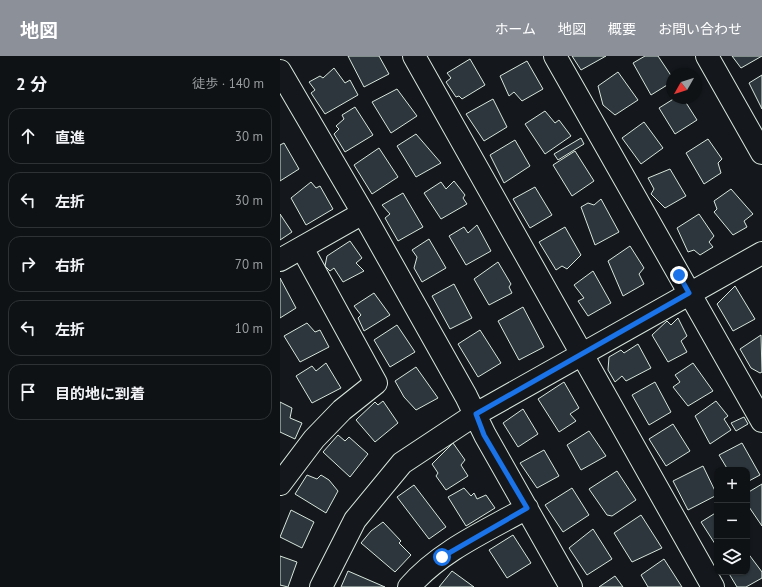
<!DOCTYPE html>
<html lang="ja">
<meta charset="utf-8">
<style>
:root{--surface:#0f1215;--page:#1d2022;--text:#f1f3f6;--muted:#9b9ea0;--line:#2f3234;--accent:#8c9099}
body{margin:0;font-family:"PT Sans","Noto Sans JP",sans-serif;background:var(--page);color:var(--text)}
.controls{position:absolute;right:12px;bottom:12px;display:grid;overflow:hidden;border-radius:8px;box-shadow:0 1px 3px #0004}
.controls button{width:36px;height:36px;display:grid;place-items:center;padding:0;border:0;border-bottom:1px solid var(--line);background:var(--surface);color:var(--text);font:20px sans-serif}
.compass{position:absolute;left:386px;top:12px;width:36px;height:36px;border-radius:50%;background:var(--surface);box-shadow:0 1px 3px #0004;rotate:231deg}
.stop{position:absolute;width:12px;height:12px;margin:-9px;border:3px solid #1a73e8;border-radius:50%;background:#fff}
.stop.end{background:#1a73e8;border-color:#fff;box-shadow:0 1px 4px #0008}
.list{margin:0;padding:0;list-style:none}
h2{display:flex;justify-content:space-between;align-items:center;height:52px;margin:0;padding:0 16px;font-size:17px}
h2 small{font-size:13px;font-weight:400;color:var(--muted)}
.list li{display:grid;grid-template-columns:26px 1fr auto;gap:12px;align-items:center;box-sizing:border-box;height:56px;margin:0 8px 8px;padding:0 8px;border:1px solid var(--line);border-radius:12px}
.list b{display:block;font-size:15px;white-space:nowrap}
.list em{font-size:13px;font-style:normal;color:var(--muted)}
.icon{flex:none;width:22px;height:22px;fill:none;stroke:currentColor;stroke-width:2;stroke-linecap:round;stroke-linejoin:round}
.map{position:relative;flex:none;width:482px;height:531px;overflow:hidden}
header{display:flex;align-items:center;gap:24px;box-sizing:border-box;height:56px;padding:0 20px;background:var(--accent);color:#fff}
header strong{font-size:19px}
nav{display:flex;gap:22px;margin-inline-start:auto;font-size:14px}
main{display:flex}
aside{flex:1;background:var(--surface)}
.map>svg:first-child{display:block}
.building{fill:#2c363c;stroke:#d8e6dc}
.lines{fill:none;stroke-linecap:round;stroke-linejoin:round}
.minor-casing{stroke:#d8e6dc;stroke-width:24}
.minor{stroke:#14181c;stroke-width:22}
.route{stroke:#1a73e8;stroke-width:5}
</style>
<header>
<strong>地図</strong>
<nav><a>ホーム</a><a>地図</a><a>概要</a><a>お問い合わせ</a></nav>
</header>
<main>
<aside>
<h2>2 分<small>徒歩 · 140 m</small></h2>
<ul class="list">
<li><svg class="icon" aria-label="ahead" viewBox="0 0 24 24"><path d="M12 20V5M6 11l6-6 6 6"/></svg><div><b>直進</b></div><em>30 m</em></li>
<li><svg class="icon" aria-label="left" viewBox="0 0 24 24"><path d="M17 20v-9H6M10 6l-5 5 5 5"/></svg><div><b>左折</b></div><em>30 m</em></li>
<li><svg class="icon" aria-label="right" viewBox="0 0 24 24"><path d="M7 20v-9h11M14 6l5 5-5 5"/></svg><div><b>右折</b></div><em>70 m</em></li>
<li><svg class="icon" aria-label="left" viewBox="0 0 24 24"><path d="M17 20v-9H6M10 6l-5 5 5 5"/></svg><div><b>左折</b></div><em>10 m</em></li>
<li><svg class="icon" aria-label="arrive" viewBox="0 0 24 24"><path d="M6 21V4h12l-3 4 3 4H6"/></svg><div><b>目的地に到着</b></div></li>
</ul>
</aside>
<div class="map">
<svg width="482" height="531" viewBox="0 0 482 531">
<rect width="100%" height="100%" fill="#14181c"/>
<path class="building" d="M68 0H99L109 18 84 31Z
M292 0H326L301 14Z
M365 0H378L392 21V26L371 39 353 7Z
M452 0H482L461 12Z
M190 3 205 29 182 43 179 40 176 41 166 26 171 22 167 17Z
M247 5 263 33 242 45 234 36 229 40 220 20Z
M54 12 65 27 70 24 78 39 45 58 31 37 35 34 29 26 40 20 43 22Z
M338 16 358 44 335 59 323 49 318 30Z
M482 19V53L469 27Z
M117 33 137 60 111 77 92 46Z
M395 42H403L417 64 395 78 379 52Z
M213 43 227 71 204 85 186 58Z
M75 51 93 79 65 96 54 78 59 73 56 70 64 63 62 59Z
M265 55 275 67 279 64 291 80 265 98 245 68Z
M364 66 383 92 361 108 342 82Z
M136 78 161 107 136 121 117 90Z
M301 82 304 88 278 104 274 98Z
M428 83 442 103 438 107 441 117 424 128 406 97Z
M235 84 250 110 224 127 210 99Z
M4 87 19 113 0 125V89Z
M99 92 118 121 92 138 74 109Z
M295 95 314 125 292 140 273 109Z
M390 113 406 140 385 152 371 138 374 133 368 122Z
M174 125 185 139 183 142 187 148 161 163 144 137 161 126 166 133Z
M31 126 36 132 40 130 53 153 26 169 11 142Z
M255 131 272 159 250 172 233 143Z
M451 133 473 158 464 165 467 171 453 179 434 156 437 153 434 145Z
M123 137 143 171 118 185 105 162 110 158 102 149Z
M321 143 339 176 315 189 301 151 308 147 314 149Z
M0 158 12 176 0 184Z
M419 158 434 180 429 186 433 191 420 199 414 194 408 196 397 172Z
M197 169 211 195 186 209 169 180 184 171 188 177Z
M285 171 301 199 287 213 282 210 276 214 259 186Z
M149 183 166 212 142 226 134 212 137 201 132 194Z
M70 185 82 202 76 207 84 215 63 226 54 212 50 215 45 210 47 200Z
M350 190 364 212 359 218 364 228 343 240 328 205Z
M218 206 231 228 229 231 232 237 209 249 194 223Z
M313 215 331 247 308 260 298 245 304 242 294 229Z
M0 222 16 252 0 262Z
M174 228 192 262 170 273 152 240Z
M455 230 475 263 453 275 437 248Z
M94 237 110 259 84 275 78 262 81 259 74 250Z
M243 251 264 291 239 304 218 265Z
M398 262 407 280 401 285 407 296 388 306 372 279 387 265 391 269Z
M27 267 35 276 40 274 49 291 20 306 4 280Z
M117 269 135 296 110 311 94 284Z
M200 274 221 307 198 321 178 288Z
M481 279 482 316 480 317 471 312 460 293Z
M358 288 371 312 346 325 342 320 335 326 328 314 329 301 341 294 344 297Z
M46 307 61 332 32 347 16 320 32 310 36 315Z
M413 307 433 335 408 350 393 331 400 326 395 319Z
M136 311 158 342 136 354 124 341 115 325Z
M284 326 299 352 290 358 296 365 279 376 258 343Z
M375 326 391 356 369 369 352 339Z
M103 345 118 367 95 386 76 364 95 346 98 349Z
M436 345 448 360 444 363 451 374 430 388 415 360Z
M0 346 12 352 10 362 22 367 15 383 0 376Z
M243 353 258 378 238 391 223 367Z
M464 361 468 368 456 375 451 367Z
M393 368 410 395 386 410 369 383Z
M309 375 326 400 301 414 287 389Z
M58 379 65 385 69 381 88 398 70 421 43 396Z
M173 387 185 404 181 409 188 420 166 434 156 420 158 417 152 408Z
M462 387 480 419 467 426V414H448L439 399Z
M264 394 279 420 257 432 240 407Z
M423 410 437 439 408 454 393 425Z
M337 415 356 444 332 460 327 459 309 433Z
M27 419 37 423 41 419 49 424 58 435 46 457 15 438Z
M482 428V470L467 448V437Z
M134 429 166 471 149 483 117 441Z
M184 432 191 440 194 437 197 443 206 439 215 452 186 470 168 441Z
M292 432 309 459 283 476 265 449Z
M11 454 34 466 22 492 0 481Z
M437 456V491L421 466Z
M361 459 382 492 352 506 334 477Z
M103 466 121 485 119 487 131 499 115 516 81 487 91 475Z
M313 473 332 503 307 519 289 492Z
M233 479 251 507 227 522 209 494Z
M467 496 482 516V522L466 531H457L448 516H467Z
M0 500 17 506 8 531 0 529Z
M384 503 402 531H368L361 519Z
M68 515 105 531H61Z
M172 515 194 531H159Z
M335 520 343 531H319Z"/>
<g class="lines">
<g class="minor-casing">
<path id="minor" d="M134 0 433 531
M275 0 482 365
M427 0 482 97
M0 15 83 157 186 340 205 379 291 531
M0 204 83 157
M0 428 34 383 62 354 96 327 22 192
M41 531 75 464 122 407 196 358 482 197
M129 531C160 495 206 475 247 452"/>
</g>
<use href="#minor" class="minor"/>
</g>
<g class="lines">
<path class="route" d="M162 501 247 452 204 379 196 358 409 237 399 219"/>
</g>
</svg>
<div class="controls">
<button>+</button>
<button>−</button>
<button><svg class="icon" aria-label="layers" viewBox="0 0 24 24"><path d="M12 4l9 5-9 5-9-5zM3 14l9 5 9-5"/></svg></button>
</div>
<svg class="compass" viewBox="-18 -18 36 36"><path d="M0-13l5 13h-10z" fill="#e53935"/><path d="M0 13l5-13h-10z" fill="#9b9ea0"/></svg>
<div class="stop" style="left:162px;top:501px"></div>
<div class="stop end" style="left:399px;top:219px"></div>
</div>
</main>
